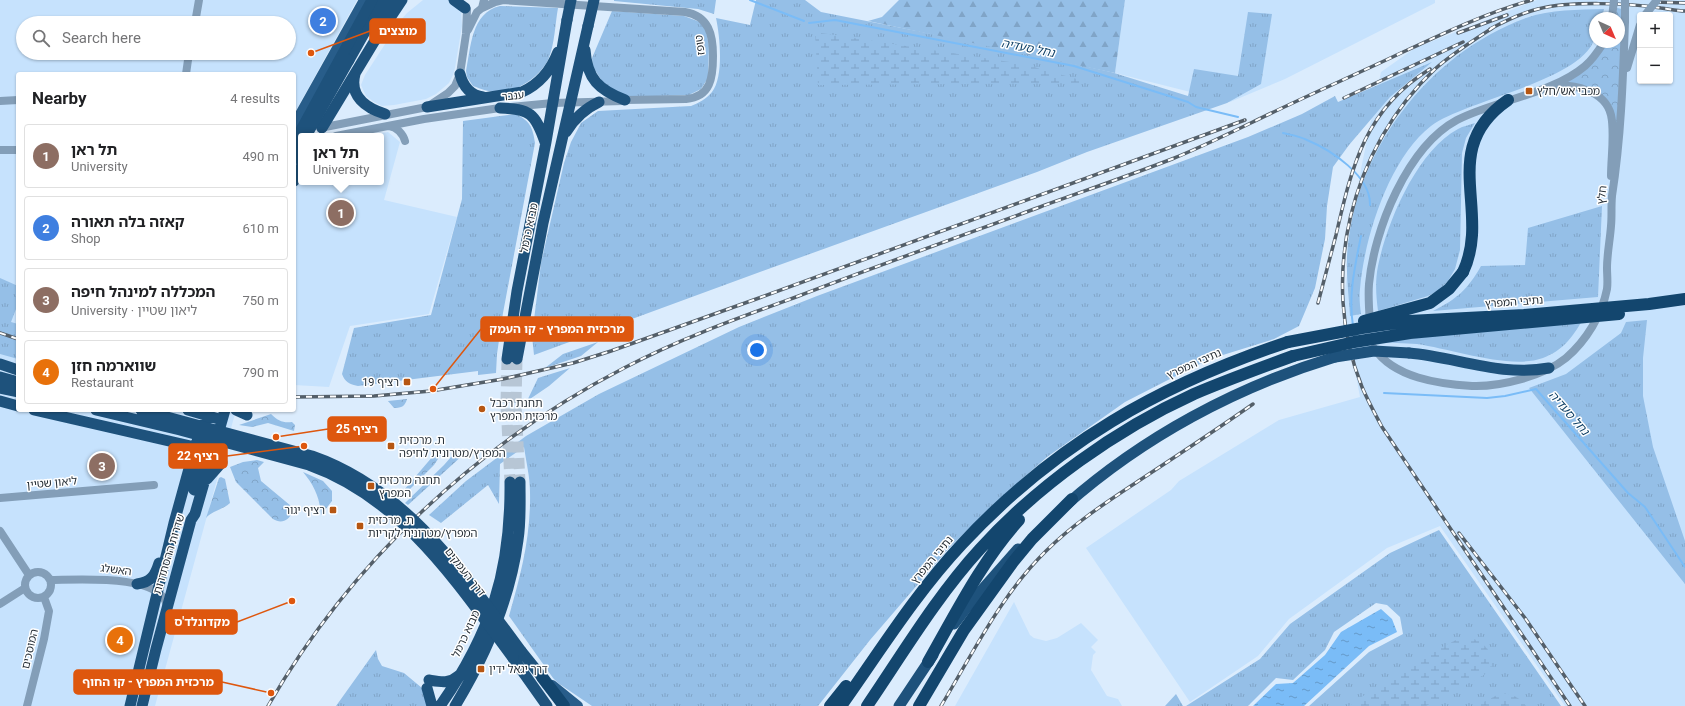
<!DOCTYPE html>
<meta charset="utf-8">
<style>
:root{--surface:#fff;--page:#f6f6f6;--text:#202124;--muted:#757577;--line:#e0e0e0;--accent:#b65612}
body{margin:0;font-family:Roboto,"Noto Sans Hebrew",sans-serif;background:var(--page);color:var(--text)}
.controls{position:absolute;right:12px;top:12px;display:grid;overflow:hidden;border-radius:4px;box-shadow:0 1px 3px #0004}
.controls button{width:36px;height:36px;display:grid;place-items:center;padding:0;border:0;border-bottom:1px solid var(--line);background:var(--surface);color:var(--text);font:20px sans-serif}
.compass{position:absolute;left:1589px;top:12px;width:36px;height:36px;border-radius:50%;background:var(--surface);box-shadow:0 1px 3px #0004;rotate:136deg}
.you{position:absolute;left:757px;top:350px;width:14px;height:14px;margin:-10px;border:3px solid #fff;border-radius:50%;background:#1a73e8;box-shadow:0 0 0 6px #1a73e833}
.badge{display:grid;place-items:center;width:26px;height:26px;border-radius:50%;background:var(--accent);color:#fff;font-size:13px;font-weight:700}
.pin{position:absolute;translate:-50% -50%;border:2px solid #fff;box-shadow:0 1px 4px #0006}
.popup{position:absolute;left:298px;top:133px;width:86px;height:52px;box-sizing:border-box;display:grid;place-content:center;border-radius:4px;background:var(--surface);filter:drop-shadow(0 1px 3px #0005);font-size:13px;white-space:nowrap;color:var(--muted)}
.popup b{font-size:15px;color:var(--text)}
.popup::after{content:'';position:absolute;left:50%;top:100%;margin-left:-8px;border:8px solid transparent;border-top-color:var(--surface)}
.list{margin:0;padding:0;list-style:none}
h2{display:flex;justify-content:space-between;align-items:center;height:52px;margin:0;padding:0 16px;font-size:17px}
h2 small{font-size:13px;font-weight:400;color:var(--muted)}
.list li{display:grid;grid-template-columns:26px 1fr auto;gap:12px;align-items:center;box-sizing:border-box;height:64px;margin:0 8px 8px;padding:0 8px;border:1px solid var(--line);border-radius:4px}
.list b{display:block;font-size:15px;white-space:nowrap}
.list p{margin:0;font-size:13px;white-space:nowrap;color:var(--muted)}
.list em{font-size:13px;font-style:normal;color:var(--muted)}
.icon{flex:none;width:22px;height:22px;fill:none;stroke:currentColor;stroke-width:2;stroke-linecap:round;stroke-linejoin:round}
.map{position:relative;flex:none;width:1685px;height:706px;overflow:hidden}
.search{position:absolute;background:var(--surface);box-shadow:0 1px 3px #0004;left:16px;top:16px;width:280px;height:44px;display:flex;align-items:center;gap:10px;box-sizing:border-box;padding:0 14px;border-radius:22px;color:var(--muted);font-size:15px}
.panel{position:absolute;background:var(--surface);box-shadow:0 1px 3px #0004;left:16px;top:72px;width:280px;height:340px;border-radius:4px}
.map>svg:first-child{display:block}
.built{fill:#c6e2fd;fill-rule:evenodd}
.grass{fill:url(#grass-tufts)}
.forest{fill:url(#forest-firs)}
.wetland{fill:url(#wetland-marsh)}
.park{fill:url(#park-crowns)}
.water{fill:url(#water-ripples)}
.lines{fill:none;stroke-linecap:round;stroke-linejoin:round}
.stream{stroke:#7abcf7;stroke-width:2}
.trunk-tunnel{stroke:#b7c6d5;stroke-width:11;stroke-dasharray:11 5.5;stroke-linecap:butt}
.tertiary{stroke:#839eb8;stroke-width:8}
.primary{stroke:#285d8a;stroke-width:10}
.trunk{stroke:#1e527c;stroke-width:11}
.motorway{stroke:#13466e;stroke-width:12}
.rail-casing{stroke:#545f69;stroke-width:3.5}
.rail{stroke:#fff;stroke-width:2;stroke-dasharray:6;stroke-linecap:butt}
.tertiary-bridge{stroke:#839eb8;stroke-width:8}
.trunk-bridge{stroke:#1e527c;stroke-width:11}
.motorway-bridge{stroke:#13466e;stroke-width:12}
.poi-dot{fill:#b65612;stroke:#fff;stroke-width:1.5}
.labels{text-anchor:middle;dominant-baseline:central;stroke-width:3;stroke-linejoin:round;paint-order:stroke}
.street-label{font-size:11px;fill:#252e36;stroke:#fff}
.poi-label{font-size:11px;fill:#252e36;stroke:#fff;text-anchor:start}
.water-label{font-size:12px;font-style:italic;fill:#0f4066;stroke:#fff}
.leader{fill:none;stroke:#de570e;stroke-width:1.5}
.callout-dot{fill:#de570e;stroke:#fff;stroke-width:1.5}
.callout{fill:#de570e;stroke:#de570e;stroke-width:1.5}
.callout-label{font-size:12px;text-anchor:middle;font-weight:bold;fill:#fff}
</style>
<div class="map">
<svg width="1685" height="706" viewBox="0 0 1685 706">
<defs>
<pattern id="grass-tufts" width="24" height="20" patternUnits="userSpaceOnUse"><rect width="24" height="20" fill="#95bfe7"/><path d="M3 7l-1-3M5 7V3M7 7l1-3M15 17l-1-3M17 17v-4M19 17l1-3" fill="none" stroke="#80a4c7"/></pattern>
<pattern id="forest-firs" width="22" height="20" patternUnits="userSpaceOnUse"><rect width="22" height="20" fill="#95bfe7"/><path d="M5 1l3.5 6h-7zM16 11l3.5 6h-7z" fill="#80a4c7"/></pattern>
<pattern id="wetland-marsh" width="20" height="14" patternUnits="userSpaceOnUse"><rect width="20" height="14" fill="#95bfe7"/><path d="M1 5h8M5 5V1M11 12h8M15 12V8" fill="none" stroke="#80a4c7"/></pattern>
<pattern id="park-crowns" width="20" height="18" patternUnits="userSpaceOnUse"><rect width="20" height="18" fill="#95bfe7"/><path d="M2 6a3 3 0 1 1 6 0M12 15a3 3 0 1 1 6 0" fill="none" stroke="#80a4c7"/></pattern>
<pattern id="water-ripples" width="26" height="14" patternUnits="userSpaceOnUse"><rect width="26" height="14" fill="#7abcf7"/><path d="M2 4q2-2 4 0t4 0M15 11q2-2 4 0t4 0" fill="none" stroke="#6499c9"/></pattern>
</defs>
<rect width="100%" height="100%" fill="#dbecfd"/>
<path class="built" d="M0 0H357L294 114V74H18V410H236L155 706H0ZM23 23H289V53H23Z
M423 0H450L461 9 462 26 455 68 453 75 449 83 436 94 426 99 394 105 382 106 374 102 366 96 361 85 365 75 400 21 407 13Z
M1125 0H1435V3L1285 79 1230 102 1115 73Z
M1537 0H1685V706H1565L1440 526 1387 548 1289 619 1258 656 1190 702 1086 548 1171 490 1179 481 1279 420 1360 397 1343 305 1361 169 1381 72 1415 48ZM1640 15H1670V81H1640ZM1595 18H1619V42H1595Z
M388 132 400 142 384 200 457 217 429 314 350 326 329 387 294 385V148L301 147V182H381V136H363Z
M1014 602 1030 635 1034 638 1046 641 1057 638 1081 623 1098 640 1091 647 1096 652 1093 655 1091 670 1107 696 1118 699 1122 706H955Z"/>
<path class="grass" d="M614 0H716L714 14 698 9 614 1Z
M756 0H805L821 12 1003 48 1111 72 1188 96 1194 69 1238 76 1248 12 1272 14 1261 84 1227 103 1087 152 1037 172 771 268 534 355 532 336 541 263 564 163 571 142 581 123 598 111 691 106C699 103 706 99 712 92 724 76 720 37 716 18L750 25Z
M500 6 558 8C555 24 555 44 548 60 539 77 518 92 498 92 489 92 481 89 473 86L467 77 466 71C471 47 471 13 500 6Z
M1604 9 1602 18H1595C1595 24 1596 31 1595 36 1587 80 1465 100 1431 126 1389 158 1364 239 1360 289 1359 297 1360 306 1361 314L1350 316C1349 297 1346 276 1347 256 1354 151 1428 54 1526 18 1551 9 1578 10 1604 9Z
M612 11 684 16 700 22 706 30 709 46 708 78 701 89 689 95 625 97 614 91 602 81 593 67 592 58Z
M1432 62 1390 97 1349 145 1333 167 1327 206 1325 239 1315 288 1299 326 1274 339 1210 359 1166 381 1125 402 1047 457 1006 493 949 548 870 640 818 706H592L558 683 553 678 509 616C521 574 531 536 530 492 530 477 526 461 524 447L500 464 499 504 488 485 441 523 429 515 466 481 526 436 599 394 739 327 817 296 1248 137 1302 114 1335 96 1338 102Z
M516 114C530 121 533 128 535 143L503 313 497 354 496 373 478 375V371L358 386C349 384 345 382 342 374L354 328 431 315 462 199 463 121Z
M1475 123 1466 138 1462 153 1460 250 1455 269 1448 281 1439 290 1428 296 1378 311C1376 296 1375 281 1378 266 1387 222 1417 151 1458 129 1463 126 1470 125 1475 123Z
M1602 206 1598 297 1433 311C1457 299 1468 289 1481 266L1525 265 1528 228Z
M0 278 18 286V304L11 322 18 324V359L0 354Z
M1647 320 1643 358V396L1653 447 1685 541V584L1529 388 1566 374 1621 333 1626 322Z
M1582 321C1571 339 1563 350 1543 358 1510 370 1452 349 1417 344 1404 343 1390 343 1377 342Z
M598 342 581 356 545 368 563 354Z
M570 368 549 386 527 401 538 378Z
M1439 530 1561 706H1309L1369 652 1403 634 1400 617 1387 605 1376 603 1334 632 1325 650 1293 680 1276 678 1248 706H1186L1260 659 1290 624 1390 553Z
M376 650 378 659 382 666 404 673 422 688 428 706H336Z
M1176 694 1183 706H1165Z"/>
<path class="forest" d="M899 0H1125L1115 73 868 21 882 17Z"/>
<path class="wetland" d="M815 32 1023 64 1091 83 818 85Z
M1460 638H1471L1479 641 1487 648 1492 659 1491 666 1484 675 1426 706H1349C1384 680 1421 657 1460 638Z
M1501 693C1513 694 1519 697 1526 706H1476Z"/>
<path class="park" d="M1617 8 1622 9 1618 137 1607 102 1563 81 1607 42H1619V18H1615Z
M407 399C405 406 402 408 394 408L388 401Z
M271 414C278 421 283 423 292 422L295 425 294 431 268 423 252 427 239 425Z
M439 449 444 450 434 465 400 499 398 497Z
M457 454H464L408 505 405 503 444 465 451 457Z
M257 460 264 462 258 468 261 481 291 506 292 512C289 521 281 524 273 519L236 482 230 467 243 462Z
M303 472 323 481 332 491V501L321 515C320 498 314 485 303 472Z
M221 477 225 479 230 503C223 510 213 510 206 518L219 478Z"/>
<path class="water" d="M1381 609 1392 619 1397 632 1369 646 1304 706H1253L1276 684 1293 683 1325 655 1341 632Z"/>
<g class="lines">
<path class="stream" d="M750 0 804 21
M809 23 835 20 1074 66 1188 102 1196 107 1238 117
M1283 133C1291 135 1299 136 1307 140 1331 150 1371 176 1370 205
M1353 326C1348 295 1355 266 1361 236
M1384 393 1487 398 1505 396 1536 389 1628 493 1645 507 1685 567"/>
<path class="trunk-tunnel" d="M507 359 506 404 510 482
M517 359 516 404 520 482"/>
<path class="tertiary" d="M502 0 685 12C709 16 713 35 713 56 713 77 711 97 686 99L625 100
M482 8 495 2 503 0
M195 23 199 0
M468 30 477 12 482 8 484 0
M1627 68 1640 25
M186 74 189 53
M1552 86C1573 84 1605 90 1611 115 1615 133 1611 157 1611 176
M0 101 18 100
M389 126C397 127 403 134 405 141
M320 128 427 107 448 93 455 86 460 74 466 34 467 10
M336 136 424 119 500 108 553 103 623 101
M0 150H18
M1370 323C1369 310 1368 297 1369 284 1374 230 1407 147 1457 120 1496 100 1552 94 1585 66 1593 59 1599 50 1604 42
M1374 348C1394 378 1439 384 1472 386 1500 387 1544 376 1566 358 1586 341 1602 315 1607 289 1608 282 1607 275 1607 268 1607 254 1610 240 1611 226 1612 216 1611 206 1612 196 1621 138 1623 80 1625 21
M0 498 154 485
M0 531 29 575
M25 585a13 13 0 1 1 26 0a13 13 0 1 1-26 0Z
M50 580C75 580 164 573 167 607
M0 604 25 588
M27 706 44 639 49 611 44 597"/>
<path class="primary" d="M294 125 364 0
M552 685 578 706"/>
<path class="trunk" d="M454 0 465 8
M383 17 392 0
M585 50C587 79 599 90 625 100
M349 60 383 0
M355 74C349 96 366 108 385 114
M460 74C463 86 470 95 483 97
M427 107 522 92C540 84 551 70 558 52
M500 108C530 109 535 113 545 142
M322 128 374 42 402 0
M566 132C574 119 584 109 599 102
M294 159 301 146
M294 181 301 167
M1409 353C1456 357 1501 377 1549 368
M507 359 517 291 546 142 567 20
M517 359 543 223 588 26
M0 364 18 370
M0 377 18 382
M0 388 18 392
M0 401 18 406
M34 410 195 447 205 448 216 437
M188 410 222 420
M236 410 247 415
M207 479 222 462
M194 490 206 441
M1066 505C1143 437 1236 387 1335 357
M137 584C151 582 155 576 159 563
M954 624 967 607 1018 549
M521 651 542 677
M513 658 547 706
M429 680C441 682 449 684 458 676
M427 688 432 706
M130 706 174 523 195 447 209 410
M142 706 156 649 191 520 195 514 225 410
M440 706C491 633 511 571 510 482
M455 706C486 655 510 600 518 540 521 521 520 501 520 482
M899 706 933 655"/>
<path class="motorway" d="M1463 272C1492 211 1437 149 1508 100
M928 662C956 613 981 562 1019 520
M542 677 564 706
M830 706 846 686
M841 706C880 651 916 593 962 544 1055 444 1159 385 1288 342
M867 706C903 653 937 596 980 549 1037 486 1117 429 1194 394 1227 380 1260 368 1293 356
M919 706 964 630 1013 562 1032 539 1072 499"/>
<g class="rail-casing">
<path id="rail" d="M1655 2 1685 3
M1494 27C1474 40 1453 53 1435 69 1351 148 1318 278 1362 387 1368 401 1375 414 1382 427L1570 706
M1490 29C1505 21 1521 13 1538 9 1570 1 1628 3 1661 8 1669 9 1677 11 1685 11
M1458 33 1507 15
M1344 98 1463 42
M1318 303C1324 280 1330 258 1336 235 1352 166 1365 109 1430 69
M0 333 18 339
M294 397 374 396 431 391 503 379 573 363 611 351 759 298 1245 120
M1459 533 1525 618 1585 706
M268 706C351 562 477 444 624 368 679 339 738 318 796 297 877 266 958 237 1040 207 1084 191 1128 176 1172 159 1209 144 1244 126 1280 109 1320 90 1361 72 1401 53 1444 33 1486 13 1532 0
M941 706C973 653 1001 595 1046 551 1074 523 1107 502 1140 480 1178 455 1216 430 1253 404"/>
</g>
<use href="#rail" class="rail"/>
<path class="tertiary-bridge" d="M1645 15 1657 0
M1612 18 1614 0
M1625 21V0"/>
<path class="trunk-bridge" d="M567 20 571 0
M588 26 594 0
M306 136 349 60
M294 143 372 0
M1335 357 1374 351 1409 353
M96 410 180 430 309 465C402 498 457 583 513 658
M141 410 312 456C407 489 464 574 521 651"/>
<path class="motorway-bridge" d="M1364 321 1430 303 1449 289 1463 272
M1288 342 1362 328 1409 321 1524 315 1649 304 1685 299
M1293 356 1354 342 1410 333 1619 314"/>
</g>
<g class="poi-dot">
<rect x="1525" y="87" width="8" height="8" rx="2"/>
<rect x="403" y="378" width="8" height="8" rx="2"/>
<circle cx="482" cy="409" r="4"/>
<rect x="387" y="442" width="8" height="8" rx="2"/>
<rect x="367" y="482" width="8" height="8" rx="2"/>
<rect x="329" y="506" width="8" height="8" rx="2"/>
<rect x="356" y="522" width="8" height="8" rx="2"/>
<rect x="477" y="665" width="8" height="8" rx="2"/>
</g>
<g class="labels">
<g class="street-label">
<text transform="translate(700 45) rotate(-97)">טופז</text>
<text transform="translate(513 96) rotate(-6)">ענבר</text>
<text transform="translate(1602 195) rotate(-84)">חלץ</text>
<text transform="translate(529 228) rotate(-78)">מבוא כרמל</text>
<text transform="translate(1514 302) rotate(-4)">נתיבי המפרץ</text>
<text transform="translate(1194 364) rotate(-24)">נתיבי המפרץ</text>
<text transform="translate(52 483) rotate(-5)">ליאון שטיין</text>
<text transform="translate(169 554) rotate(-73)">שדרות ההסתדרות</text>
<text transform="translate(932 560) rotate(-50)">נתיבי המפרץ</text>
<text transform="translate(116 570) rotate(7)">האשלג</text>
<text transform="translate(465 572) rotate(52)">דרך העמקים</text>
<text transform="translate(466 634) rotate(-65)">מבוא כרמל</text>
<text transform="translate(30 649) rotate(-77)">המוסכים</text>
</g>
<g class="poi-label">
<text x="1537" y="91">מכבי אש/חלץ</text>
<text x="399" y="382" text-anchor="end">רציף 19</text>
<text x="490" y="403">תחנת רכבל<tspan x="490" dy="13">מרכזית המפרץ</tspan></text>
<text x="399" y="440">ת. מרכזית<tspan x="399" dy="13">המפרץ/מטרונית לחיפה</tspan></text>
<text x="379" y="480">תחנה מרכזית<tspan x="379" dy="13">המפרץ</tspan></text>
<text x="325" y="510" text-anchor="end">רציף יגור</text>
<text x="368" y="520">ת. מרכזית<tspan x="368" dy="13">המפרץ/מטרונית לקריות</tspan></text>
<text x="489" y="669">דרך יגאל ידין</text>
</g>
<g class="water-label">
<text transform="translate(1028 48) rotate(11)">נחל סעדיה</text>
<text transform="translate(1569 413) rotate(49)">נחל סעדיה</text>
</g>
</g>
<path class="leader" d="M311 53L370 31M433 389L481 329M276 437L328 429M304 446L227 456M292 601L237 622M271 693L222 682"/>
<g class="callout-dot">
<circle cx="311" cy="53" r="4"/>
<circle cx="433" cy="389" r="4"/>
<circle cx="276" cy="437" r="4"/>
<circle cx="304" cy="446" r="4"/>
<circle cx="292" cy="601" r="4"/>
<circle cx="271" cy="693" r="4"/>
</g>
<g class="callout">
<rect x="370" y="19" width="55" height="24" rx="4"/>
<rect x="481" y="317" width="152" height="24" rx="4"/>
<rect x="328" y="417" width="58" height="24" rx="4"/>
<rect x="169" y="444" width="58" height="24" rx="4"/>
<rect x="166" y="610" width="71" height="24" rx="4"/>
<rect x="74" y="670" width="148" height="24" rx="4"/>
</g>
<g class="callout-label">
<text x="398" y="35">מוצצים</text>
<text x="557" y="333">מרכזית המפרץ - קו העמק</text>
<text x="357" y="433">רציף 25</text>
<text x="198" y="460">רציף 22</text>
<text x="202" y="626">מקדונלד'ס</text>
<text x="148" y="686">מרכזית המפרץ - קו החוף</text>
</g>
</svg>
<div class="controls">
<button>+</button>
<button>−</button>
</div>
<svg class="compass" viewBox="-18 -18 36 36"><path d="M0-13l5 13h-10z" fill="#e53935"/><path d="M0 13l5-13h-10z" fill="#757577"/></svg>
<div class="you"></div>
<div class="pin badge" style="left:341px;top:213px;background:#8d6e63">1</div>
<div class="popup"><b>תל ראן</b>University</div>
<div class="pin badge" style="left:323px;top:21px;background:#3f7fe0">2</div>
<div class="pin badge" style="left:102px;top:466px;background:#8d6e63">3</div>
<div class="pin badge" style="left:120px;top:640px;background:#e8710a">4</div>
<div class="search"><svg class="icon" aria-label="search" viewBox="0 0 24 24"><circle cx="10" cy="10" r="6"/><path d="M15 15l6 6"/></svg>Search here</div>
<section class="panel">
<h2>Nearby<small>4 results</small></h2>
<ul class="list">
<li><span class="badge" style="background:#8d6e63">1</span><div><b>תל ראן</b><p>University</p></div><em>490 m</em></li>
<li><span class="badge" style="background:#3f7fe0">2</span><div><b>קאזה בלה תאורה</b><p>Shop</p></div><em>610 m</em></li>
<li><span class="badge" style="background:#8d6e63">3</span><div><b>המכללה למינהל חיפה</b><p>University · ליאון שטיין</p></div><em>750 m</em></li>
<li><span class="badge" style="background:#e8710a">4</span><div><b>שווארמה חזן</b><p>Restaurant</p></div><em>790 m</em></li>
</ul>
</section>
</div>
